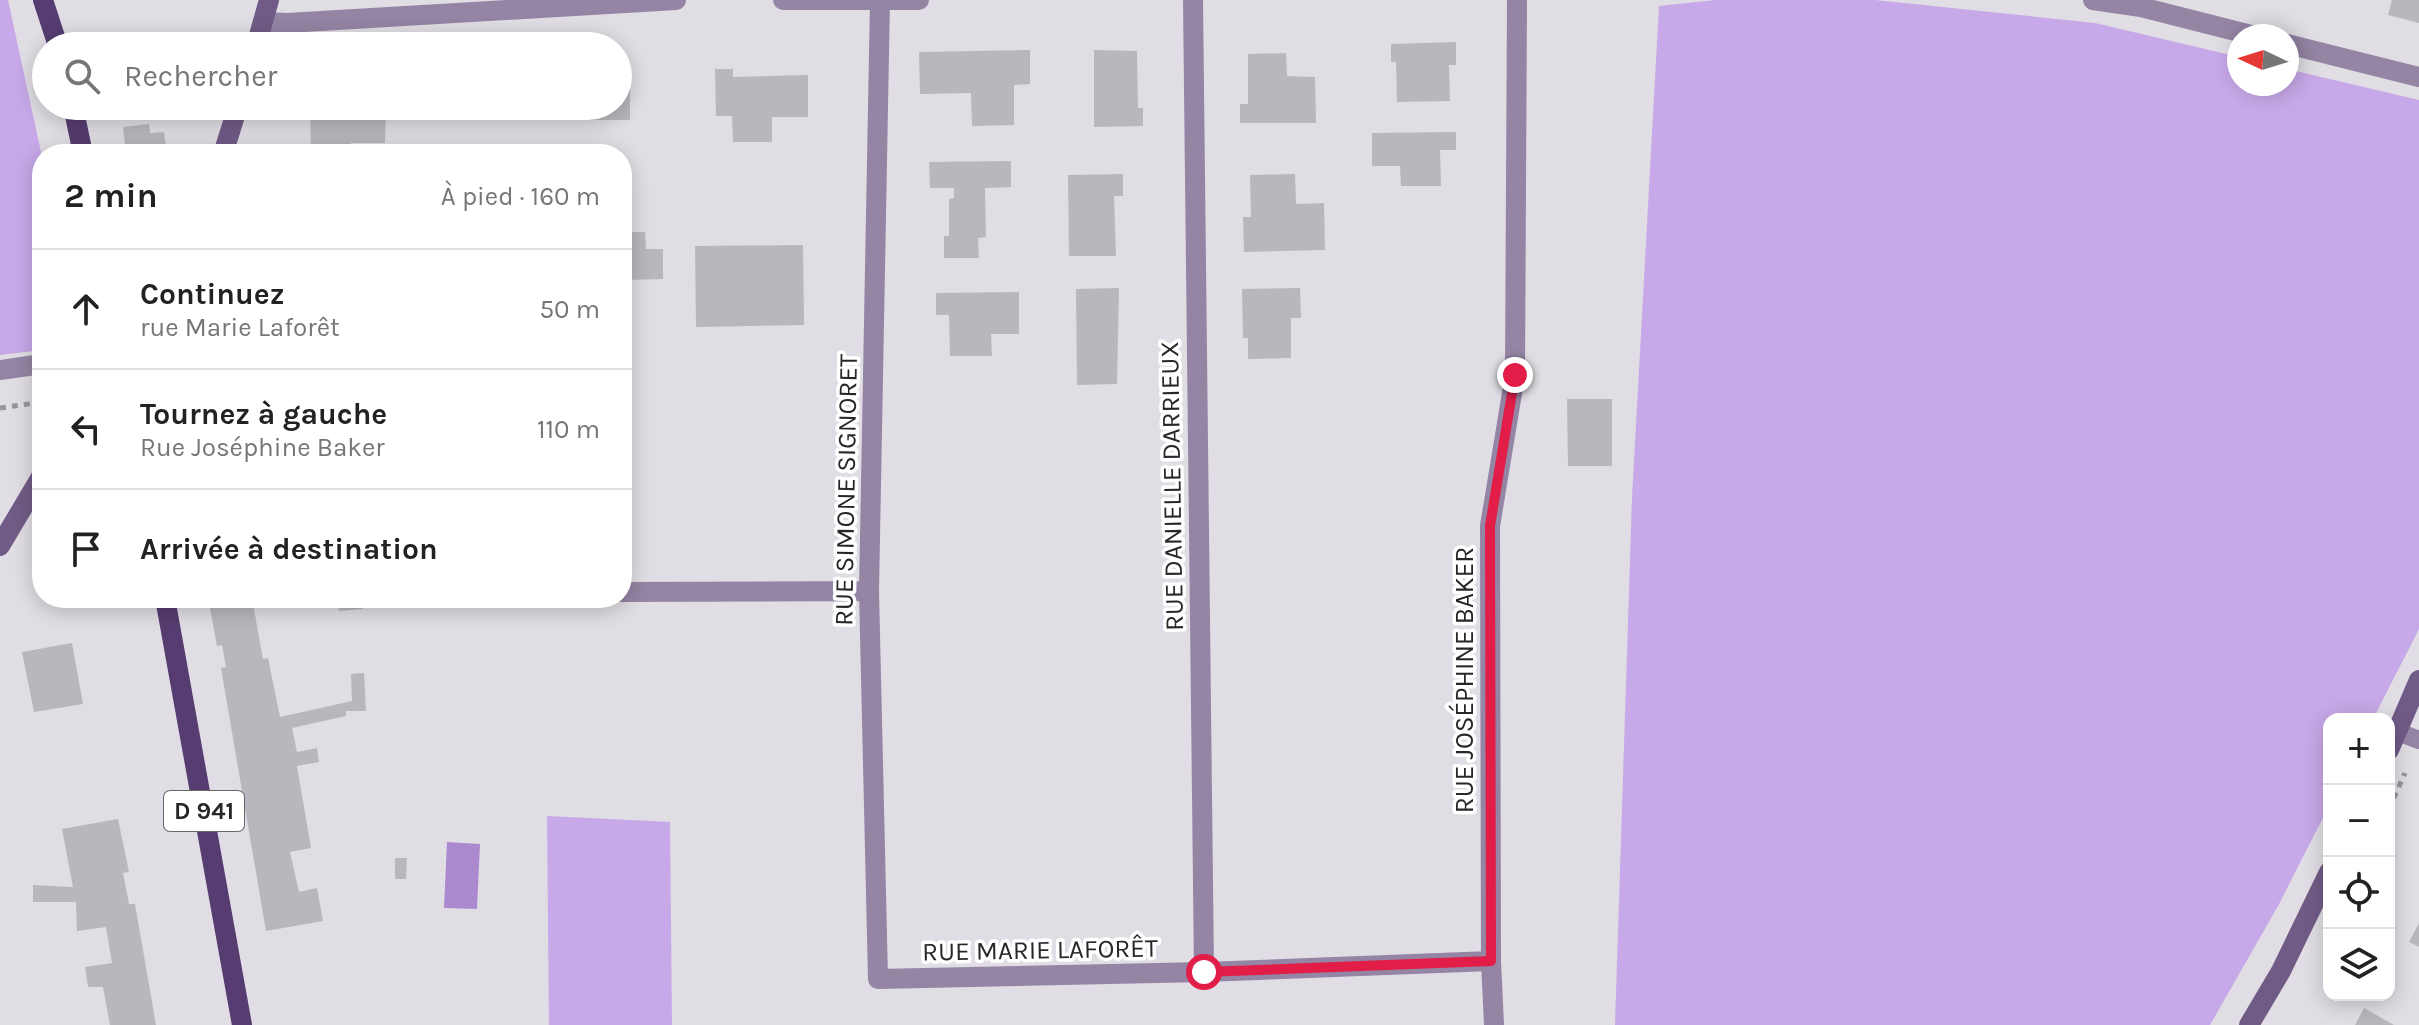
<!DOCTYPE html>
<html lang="fr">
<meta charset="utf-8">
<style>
:root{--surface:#fff;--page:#f6f6f6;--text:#222;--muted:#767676;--line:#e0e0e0}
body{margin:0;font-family:Karla,sans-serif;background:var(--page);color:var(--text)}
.controls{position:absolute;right:24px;bottom:24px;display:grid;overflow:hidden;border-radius:16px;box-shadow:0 4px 20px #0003}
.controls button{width:72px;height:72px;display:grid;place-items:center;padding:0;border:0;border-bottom:2px solid var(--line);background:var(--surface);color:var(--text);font:40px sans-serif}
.compass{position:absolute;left:2227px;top:24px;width:72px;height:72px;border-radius:50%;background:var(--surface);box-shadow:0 4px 20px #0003;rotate:274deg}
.stop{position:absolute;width:24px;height:24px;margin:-18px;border:6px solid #e11d48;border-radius:50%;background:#fff}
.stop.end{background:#e11d48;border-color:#fff;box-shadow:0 2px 8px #0008}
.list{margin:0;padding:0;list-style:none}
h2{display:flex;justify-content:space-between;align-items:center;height:104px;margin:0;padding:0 32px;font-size:34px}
h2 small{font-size:26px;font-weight:400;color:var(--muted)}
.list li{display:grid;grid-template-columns:52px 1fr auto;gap:24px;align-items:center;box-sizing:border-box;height:120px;padding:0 32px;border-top:2px solid var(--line)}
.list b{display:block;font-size:30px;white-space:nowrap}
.list p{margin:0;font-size:26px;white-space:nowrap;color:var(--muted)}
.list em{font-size:26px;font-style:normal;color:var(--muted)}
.icon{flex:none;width:44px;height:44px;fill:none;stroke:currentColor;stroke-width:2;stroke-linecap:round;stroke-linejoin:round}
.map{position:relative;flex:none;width:2419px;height:1025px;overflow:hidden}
.search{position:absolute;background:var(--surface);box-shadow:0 4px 20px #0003;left:32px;top:32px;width:600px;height:88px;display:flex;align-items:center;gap:20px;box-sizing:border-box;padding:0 28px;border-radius:44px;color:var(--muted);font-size:30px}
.panel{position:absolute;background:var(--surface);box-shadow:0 4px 20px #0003;left:32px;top:144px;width:600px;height:464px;border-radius:32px}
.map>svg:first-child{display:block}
.green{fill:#c7a8e8}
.water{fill:#ab89ce}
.building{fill:#b9b6bd}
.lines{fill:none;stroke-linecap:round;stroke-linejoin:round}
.path{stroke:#98969b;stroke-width:5;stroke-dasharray:6 6;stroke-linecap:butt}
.lane{stroke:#9485a4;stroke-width:18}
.street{stroke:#9485a4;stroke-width:20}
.secondary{stroke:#705b86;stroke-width:20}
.primary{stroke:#563c70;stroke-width:20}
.route{stroke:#e11d48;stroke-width:10}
.labels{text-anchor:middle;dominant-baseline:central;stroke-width:7;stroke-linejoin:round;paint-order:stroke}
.shield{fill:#fff;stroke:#686768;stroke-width:2}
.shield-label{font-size:24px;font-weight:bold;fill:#272628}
.street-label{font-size:26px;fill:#272628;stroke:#fff}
</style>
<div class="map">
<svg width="2419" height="1025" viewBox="0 0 2419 1025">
<rect width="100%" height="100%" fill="#e0dde4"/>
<path class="green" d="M0 0H8L42 157V350L0 355Z
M1716 0H1875L2095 23 2239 57V84H2287V69L2419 100V629L2373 719H2329V806L2278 906 2210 1025H1615L1632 498 1659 6Z
M547 816 670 822 672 1025H549Z"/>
<path class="water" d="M447 842 480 844 477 909 444 908Z"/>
<path class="building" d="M2392 0H2419V23L2388 15Z
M1456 42V65H1449L1450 101 1397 102 1396 62H1391V44Z
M1030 50V84L1014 85V125L972 126 971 93 920 94 919 52Z
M1094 50 1137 51 1138 108H1143V126L1094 127Z
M1286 53 1287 76 1315 77 1316 123H1240V104H1248V54Z
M715 69H733V77L808 75V117H772V142H733L732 116H716Z
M618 75H630V120H579V111L559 112V106H618Z
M310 106H386L385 143H351V154H311Z
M447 106H525V111H447Z
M149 124 150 133 164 132 167 154H126L123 127Z
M1456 132V150H1440L1441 186H1401L1400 166H1372V133Z
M1011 161V187L985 188 986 237 978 238 979 258H944V236H949V199L954 198V188H930L929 162Z
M1123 174V196H1114L1116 256H1069L1068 175Z
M1295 174 1296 204 1324 203 1325 250 1244 252 1243 217H1251L1250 175Z
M622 177H625V232H645L646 249H663V279L627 280V312H622Z
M803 245 804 325 696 327 695 246Z
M1119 288 1117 384 1077 385 1076 289Z
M1300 288 1301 318H1291V358L1248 359V338H1243L1242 289Z
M1019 292V334H991L992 356H950L949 315H936V293Z
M1567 399H1612V466H1568Z
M208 598H252L263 659 268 658 280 717 352 701 351 674 364 673 366 711H346V716L292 728 297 752 317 748 319 762 297 766 311 848 290 852 299 892 317 888 323 921 266 931 221 668 226 667 222 645 217 646Z
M338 598H362L363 609 339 611Z
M72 643 83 704 34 712 22 652Z
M118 819 129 872 123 873 129 904H135L156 1025H110L103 987H88L85 967 112 963 106 927 77 931 76 902H33V885L73 887 62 829Z
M395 858H407L406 879H395Z
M2419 923V947L2409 942Z
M2364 1008 2394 1025H2355Z"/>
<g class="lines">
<path class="path" d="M0 408 42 402
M2389 809 2405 773"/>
<path class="lane" d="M2398 732 2419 740"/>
<path class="street" d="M783 0H919
M880 0 869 591 878 979 1204 972 1491 961
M1193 0 1204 972
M2093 0 2141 7 2255 36
M263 22 287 23 676 0
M2287 44 2419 77
M0 370 42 364
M622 592 869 591
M1494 1025 1491 961 1490 526 1515 375 1517 0"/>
<path class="secondary" d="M256 46 269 0
M223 154 238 106
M0 546 42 475
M2389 750 2419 680
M2249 1025 2281 971 2329 872"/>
<path class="primary" d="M43 0 58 46
M73 106 83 154
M165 598 242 1025"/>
</g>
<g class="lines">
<path class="route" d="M1204 972 1491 961 1490 526 1515 375"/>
</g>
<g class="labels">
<rect class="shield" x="164" y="791" width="80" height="40" rx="6"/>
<g class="shield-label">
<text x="204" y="811">D 941</text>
</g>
<g class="street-label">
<text transform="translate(1172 486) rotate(-91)">RUE DANIELLE DARRIEUX</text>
<text transform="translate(846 490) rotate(-89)">RUE SIMONE SIGNORET</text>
<text transform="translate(1464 680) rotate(-90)">RUE JOSÉPHINE BAKER</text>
<text transform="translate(1040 950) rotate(-1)">RUE MARIE LAFORÊT</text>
</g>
</g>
</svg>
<div class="controls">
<button>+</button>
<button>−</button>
<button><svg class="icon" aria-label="locate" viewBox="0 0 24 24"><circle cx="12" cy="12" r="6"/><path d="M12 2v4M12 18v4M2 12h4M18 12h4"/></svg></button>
<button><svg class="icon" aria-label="layers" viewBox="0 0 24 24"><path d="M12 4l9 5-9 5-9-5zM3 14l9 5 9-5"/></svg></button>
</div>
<svg class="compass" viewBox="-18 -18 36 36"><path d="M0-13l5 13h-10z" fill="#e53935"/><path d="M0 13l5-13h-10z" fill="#767676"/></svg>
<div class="stop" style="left:1204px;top:972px"></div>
<div class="stop end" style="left:1515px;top:375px"></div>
<div class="search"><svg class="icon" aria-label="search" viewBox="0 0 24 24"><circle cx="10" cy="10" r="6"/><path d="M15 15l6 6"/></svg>Rechercher</div>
<section class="panel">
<h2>2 min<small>À pied · 160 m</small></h2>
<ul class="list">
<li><svg class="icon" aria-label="ahead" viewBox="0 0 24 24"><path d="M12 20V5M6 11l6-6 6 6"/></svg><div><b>Continuez</b><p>rue Marie Laforêt</p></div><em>50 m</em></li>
<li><svg class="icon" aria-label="left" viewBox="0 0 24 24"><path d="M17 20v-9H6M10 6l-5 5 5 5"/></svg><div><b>Tournez à gauche</b><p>Rue Joséphine Baker</p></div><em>110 m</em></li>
<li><svg class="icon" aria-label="arrive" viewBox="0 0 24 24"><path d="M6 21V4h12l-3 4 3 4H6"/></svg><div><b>Arrivée à destination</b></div></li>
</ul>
</section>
</div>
